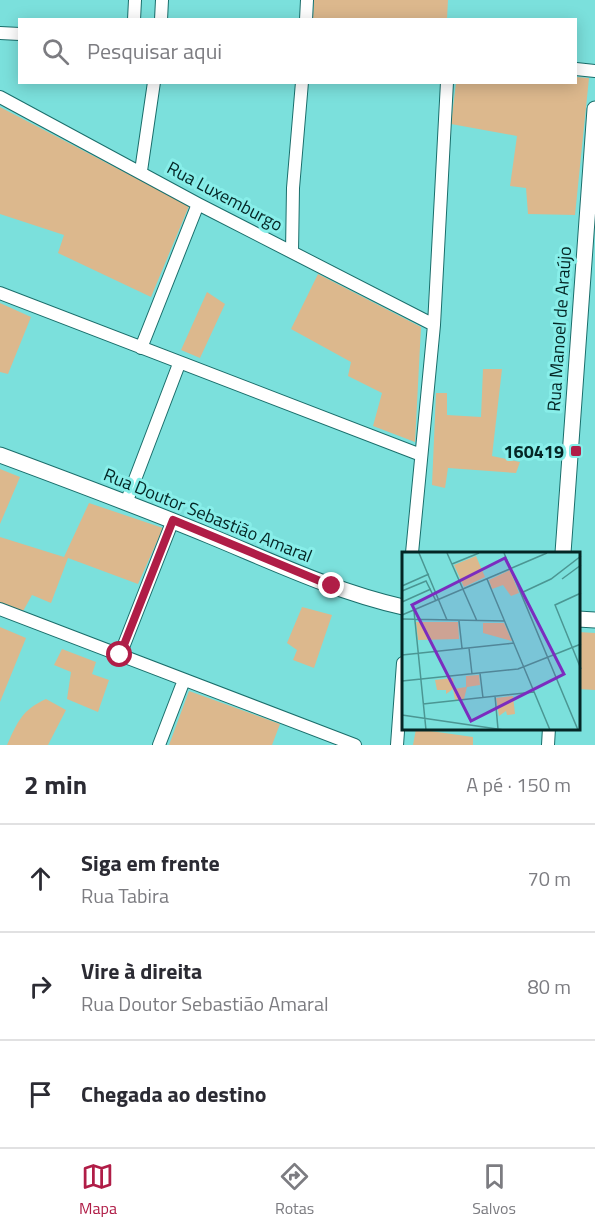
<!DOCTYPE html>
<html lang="pt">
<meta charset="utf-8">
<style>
:root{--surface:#fff;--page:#f2f2f3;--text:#2b2b33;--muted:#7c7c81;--line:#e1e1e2;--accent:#b01d47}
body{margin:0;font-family:"Titillium Web",sans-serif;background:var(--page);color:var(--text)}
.stop{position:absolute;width:18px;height:18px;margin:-14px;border:4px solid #b01d47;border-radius:50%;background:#fff}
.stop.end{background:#b01d47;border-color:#fff;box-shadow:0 2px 6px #0008}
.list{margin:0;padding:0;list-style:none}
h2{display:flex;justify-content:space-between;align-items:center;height:78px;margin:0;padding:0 24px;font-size:26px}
h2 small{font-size:20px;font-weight:400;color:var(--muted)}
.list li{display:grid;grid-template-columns:39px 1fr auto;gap:18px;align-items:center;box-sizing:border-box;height:108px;padding:0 24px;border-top:2px solid var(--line)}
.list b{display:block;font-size:22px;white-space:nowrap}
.list p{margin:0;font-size:20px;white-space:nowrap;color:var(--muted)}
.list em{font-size:20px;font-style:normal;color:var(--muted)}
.icon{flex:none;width:33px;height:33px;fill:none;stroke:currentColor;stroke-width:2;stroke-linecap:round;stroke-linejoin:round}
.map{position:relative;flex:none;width:595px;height:745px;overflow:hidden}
.search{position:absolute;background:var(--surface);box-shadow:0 3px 15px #0003;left:18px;right:18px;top:18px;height:66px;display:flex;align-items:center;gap:15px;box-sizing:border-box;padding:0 21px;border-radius:0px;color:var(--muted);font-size:22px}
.sheet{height:402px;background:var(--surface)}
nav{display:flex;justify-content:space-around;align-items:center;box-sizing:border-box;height:84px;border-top:2px solid var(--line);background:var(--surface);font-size:16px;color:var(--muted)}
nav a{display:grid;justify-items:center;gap:3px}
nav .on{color:var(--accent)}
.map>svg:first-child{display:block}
.green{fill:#dcb88d}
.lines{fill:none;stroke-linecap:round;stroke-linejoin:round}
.minor-casing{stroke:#1a6e6b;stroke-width:14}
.tertiary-casing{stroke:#1a6e6b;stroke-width:17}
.minor{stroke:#fff;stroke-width:12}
.tertiary{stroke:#fff;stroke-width:15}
.route{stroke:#b01d47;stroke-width:8}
.poi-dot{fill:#b01d47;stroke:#88eee9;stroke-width:2}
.labels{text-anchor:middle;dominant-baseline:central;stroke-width:6;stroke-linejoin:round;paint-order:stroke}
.street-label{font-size:18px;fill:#042625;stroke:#88eee9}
.poi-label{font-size:18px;font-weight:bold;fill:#042625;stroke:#88eee9;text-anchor:end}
.inset-road{fill:none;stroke:#4b9693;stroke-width:1.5}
.view{fill:#7b2cbf;fill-opacity:0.15;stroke:#7b2cbf;stroke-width:3}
.inset-edge{fill:none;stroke:#042625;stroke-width:3}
</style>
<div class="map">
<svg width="595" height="745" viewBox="0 0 595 745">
<rect width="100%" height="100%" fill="#7be0dc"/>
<path class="green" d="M314 0H448L447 19H313Z
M576 77 589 78 575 215 528 214 526 188 510 186 517 136 451 124 456 83 576 82Z
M0 107 189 206 151 297 58 253 64 235 0 214Z
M318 274 421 327 415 442 373 426 382 393 348 376 351 362 291 329Z
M207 292 225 304 200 358 181 350Z
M0 303 31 317 8 374 0 372Z
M483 369H502L492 456 520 462 516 473 448 468 445 488 432 485 436 393H447V415L481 417Z
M0 469 20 477 0 524Z
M89 503 163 528 138 584 68 558 51 603 32 595 22 613 0 604V537L64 557Z
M302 607 332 615 314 668 293 660 297 650 287 643Z
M0 627 26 638 0 702Z
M578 632 595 633V690L579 689Z
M62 649 96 662 92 674 109 680 98 712 67 699 71 672 54 665Z
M189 691 280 724 272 745H169Z
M46 699 66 710 48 745H7C18 721 22 710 46 699Z
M416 729 473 737V745H413Z"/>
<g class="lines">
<g class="minor-casing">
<path id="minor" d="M134 20 135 0
M161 20 162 0
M306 20 307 0
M0 33 20 34
M576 69 595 71
M0 97 198 204 434 325
M141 171 154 82
M292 252 293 188 302 82
M0 293 421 455
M141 348 198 204
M126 503 179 364
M412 553 434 325 447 82
M0 609 355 745
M120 655 173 520
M159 745 184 680
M397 745 403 663
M548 745 549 728"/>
</g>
<g class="tertiary-casing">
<path id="tertiary" d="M0 455C70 481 140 507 210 536 273 562 336 592 403 607
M563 553 595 109
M578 619 595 620"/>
</g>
<use href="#minor" class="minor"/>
<use href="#tertiary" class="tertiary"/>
</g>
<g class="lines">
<path class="route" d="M120 655 173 520 332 586"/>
</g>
<rect class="poi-dot" x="570" y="445" width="12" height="12" rx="3"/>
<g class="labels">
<g class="street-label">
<text transform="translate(225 196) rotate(28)">Rua Luxemburgo</text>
<text transform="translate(559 329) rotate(-86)">Rua Manoel de Araújo</text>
<text transform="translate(208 515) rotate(22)">Rua Doutor Sebastião Amaral</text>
</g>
<g class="poi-label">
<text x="564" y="451">160419</text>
</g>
</g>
<g transform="translate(402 552)">
<rect width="178" height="178" fill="#7be0dc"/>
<path d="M74 4 83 25 62 35 52 13ZM108 18 117 41 109 44 101 33 90 37 87 28ZM14 70H56L57 87 16 88ZM81 71H102L110 89 81 81ZM77 123 78 133 65 135 62 147 53 148 51 137 44 142V138H35L33 128 51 126 52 137 64 135V124ZM111 144 113 162 105 163 104 159 97 164 94 146Z" fill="#dcb88d"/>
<path class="inset-road" d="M17 1 45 68M45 1 75 69M102 1 176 178M50 12 77 1M85 27 148 178M160 27 179 13M0 34 27 22M0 39 24 29 34 49M119 41 149 27 179 4M179 41 153 53 179 117M0 50 29 37M12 59 24 178M0 63 145 1M0 67 103 69M57 69 60 96M67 96 70 122M0 103 112 91M78 121 81 146M0 129 116 117 179 92M93 144 96 177M21 152 132 140M0 163 102 178"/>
<path class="view" d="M103 6 162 122 69 169 10 53Z"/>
<rect width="178" height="178" class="inset-edge"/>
</g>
</svg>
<div class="stop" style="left:120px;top:655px"></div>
<div class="stop end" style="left:332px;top:586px"></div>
<div class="search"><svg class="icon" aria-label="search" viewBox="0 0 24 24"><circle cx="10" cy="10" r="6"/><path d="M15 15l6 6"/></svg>Pesquisar aqui</div>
</div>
<section class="sheet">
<h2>2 min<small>A pé · 150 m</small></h2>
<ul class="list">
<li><svg class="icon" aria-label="ahead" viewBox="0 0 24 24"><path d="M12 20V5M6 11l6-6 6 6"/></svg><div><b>Siga em frente</b><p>Rua Tabira</p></div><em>70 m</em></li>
<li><svg class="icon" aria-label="right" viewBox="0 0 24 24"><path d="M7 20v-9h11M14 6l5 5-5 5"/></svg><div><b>Vire à direita</b><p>Rua Doutor Sebastião Amaral</p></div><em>80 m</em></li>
<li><svg class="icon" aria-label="arrive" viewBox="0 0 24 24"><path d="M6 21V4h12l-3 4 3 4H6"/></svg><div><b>Chegada ao destino</b></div></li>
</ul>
</section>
<nav>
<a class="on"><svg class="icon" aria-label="map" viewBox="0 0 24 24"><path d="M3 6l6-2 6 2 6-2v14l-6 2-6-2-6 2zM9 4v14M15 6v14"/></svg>Mapa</a>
<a><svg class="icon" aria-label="directions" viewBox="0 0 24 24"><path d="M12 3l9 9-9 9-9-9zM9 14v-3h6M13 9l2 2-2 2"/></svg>Rotas</a>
<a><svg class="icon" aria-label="saved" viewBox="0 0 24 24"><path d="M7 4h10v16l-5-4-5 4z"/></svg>Salvos</a>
</nav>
